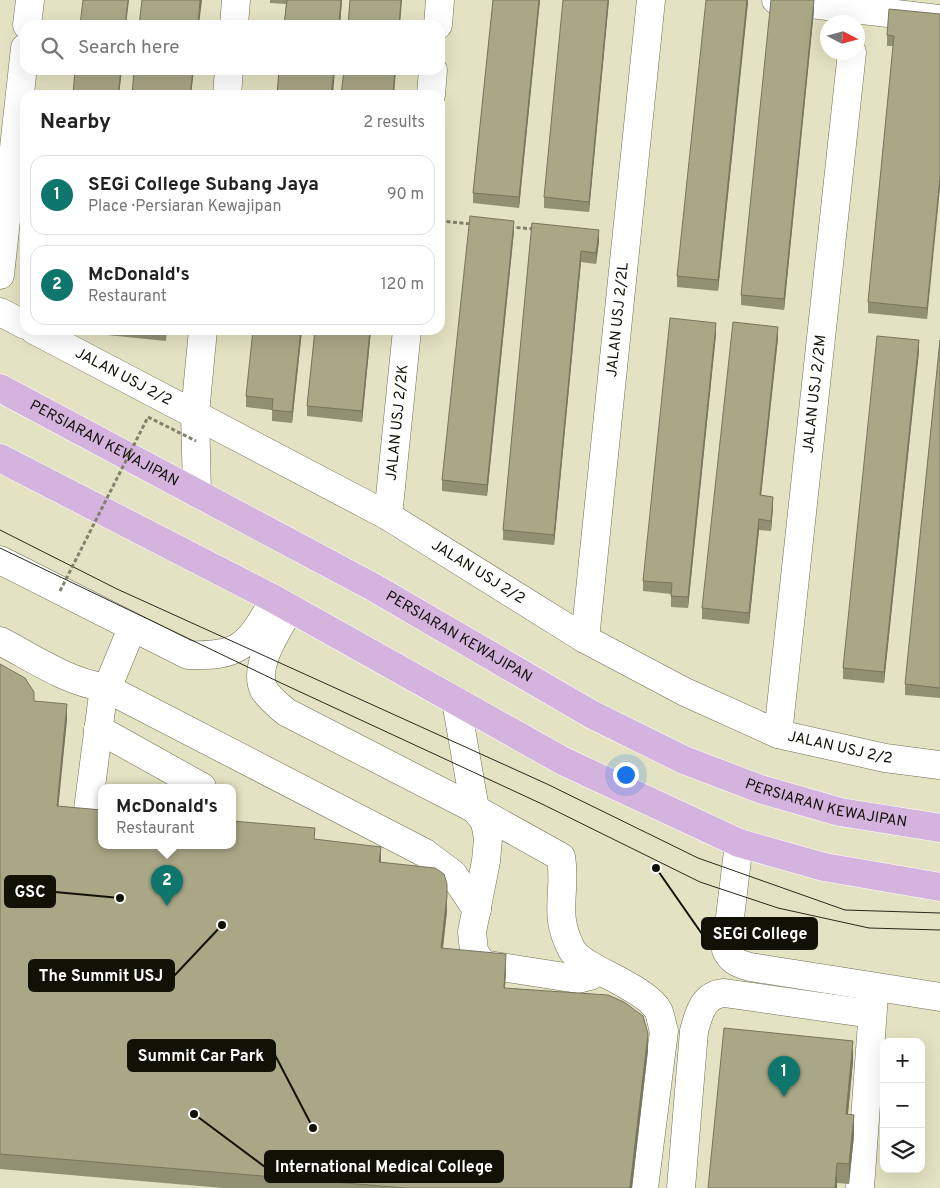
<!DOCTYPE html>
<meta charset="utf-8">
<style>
:root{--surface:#fff;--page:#f2f2f2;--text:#222;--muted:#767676;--line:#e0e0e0;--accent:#0f766e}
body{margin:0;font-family:Overpass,sans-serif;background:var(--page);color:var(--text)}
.controls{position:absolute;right:15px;bottom:15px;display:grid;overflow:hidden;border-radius:10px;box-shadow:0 5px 20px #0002}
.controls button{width:45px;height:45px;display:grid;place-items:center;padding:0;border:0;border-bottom:1px solid var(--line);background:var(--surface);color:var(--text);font:25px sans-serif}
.compass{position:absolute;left:820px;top:15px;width:45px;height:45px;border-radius:50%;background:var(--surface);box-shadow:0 5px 20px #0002;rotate:96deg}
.you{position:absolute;left:625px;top:774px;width:18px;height:18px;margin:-12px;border:4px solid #fff;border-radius:50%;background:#1a73e8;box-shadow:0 0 0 8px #1a73e833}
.badge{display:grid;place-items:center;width:32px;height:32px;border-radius:50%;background:var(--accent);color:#fff;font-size:16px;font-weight:700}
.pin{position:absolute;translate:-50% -41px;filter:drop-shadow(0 1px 2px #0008)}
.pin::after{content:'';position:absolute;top:26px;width:18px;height:15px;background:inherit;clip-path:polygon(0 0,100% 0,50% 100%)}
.popup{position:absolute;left:98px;top:784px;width:138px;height:65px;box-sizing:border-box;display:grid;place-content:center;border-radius:10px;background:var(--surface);filter:drop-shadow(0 1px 4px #0005);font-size:16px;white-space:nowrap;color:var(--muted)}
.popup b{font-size:19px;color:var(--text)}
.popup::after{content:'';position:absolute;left:50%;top:100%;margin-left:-10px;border:10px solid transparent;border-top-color:var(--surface)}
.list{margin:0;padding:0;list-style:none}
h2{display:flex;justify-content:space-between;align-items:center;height:65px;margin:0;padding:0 20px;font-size:21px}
h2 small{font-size:16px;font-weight:400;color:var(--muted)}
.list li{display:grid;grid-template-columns:32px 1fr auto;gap:15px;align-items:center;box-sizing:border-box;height:80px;margin:0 10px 10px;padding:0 10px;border:1px solid var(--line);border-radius:15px}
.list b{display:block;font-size:19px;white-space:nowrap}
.list p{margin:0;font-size:16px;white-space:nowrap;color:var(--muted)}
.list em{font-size:16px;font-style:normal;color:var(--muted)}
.icon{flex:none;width:28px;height:28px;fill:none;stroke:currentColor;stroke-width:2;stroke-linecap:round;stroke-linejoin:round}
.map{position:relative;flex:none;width:940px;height:1188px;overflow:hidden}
.search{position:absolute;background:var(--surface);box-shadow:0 5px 20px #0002;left:20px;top:20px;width:425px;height:55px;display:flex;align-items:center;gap:12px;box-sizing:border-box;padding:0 18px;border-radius:15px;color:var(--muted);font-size:19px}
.panel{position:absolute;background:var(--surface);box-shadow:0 5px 20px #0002;left:20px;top:90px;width:425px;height:245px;border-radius:15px}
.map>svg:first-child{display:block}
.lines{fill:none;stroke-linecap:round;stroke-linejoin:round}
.minor-casing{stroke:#706f53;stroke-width:29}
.major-casing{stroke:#fff;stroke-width:29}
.path{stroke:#81816b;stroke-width:3;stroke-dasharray:4 2.5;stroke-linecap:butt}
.minor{stroke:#fff;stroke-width:28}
.major{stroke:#d4b3df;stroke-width:28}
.tram{stroke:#29291c;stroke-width:1}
.path-bridge{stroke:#81816b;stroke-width:3;stroke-dasharray:4 2.5;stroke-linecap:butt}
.wall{fill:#919073}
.shaded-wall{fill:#76755e}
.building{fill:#a9a786;stroke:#76755e}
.labels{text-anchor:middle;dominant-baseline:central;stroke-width:4;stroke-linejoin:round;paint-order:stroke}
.street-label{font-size:15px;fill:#111106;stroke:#fff}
.leader{fill:none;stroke:#111106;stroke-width:2}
.callout-dot{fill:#111106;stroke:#fff;stroke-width:2}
.callout{fill:#111106;stroke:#111106;stroke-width:2}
.callout-label{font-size:16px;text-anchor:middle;font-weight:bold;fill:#fff}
</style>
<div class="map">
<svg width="940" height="1188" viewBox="0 0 940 1188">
<rect width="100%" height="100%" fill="#e3e2c2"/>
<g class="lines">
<g class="minor-casing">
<g id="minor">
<path d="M776 0 940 19"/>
<path d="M27 25 30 0"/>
<path d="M234 25 236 0"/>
<path d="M438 25 440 0"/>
<path d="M227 95 229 70"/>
<path d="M431 95 433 70"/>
<path d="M0 275 25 48"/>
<path d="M0 312 25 325"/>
<path id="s1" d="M34 330 388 516 585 639 685 692 778 734 885 758 940 765"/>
<path d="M197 491 195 413 203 330"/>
<path id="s2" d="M388 516 407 330"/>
<path d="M0 560 188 655C237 657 248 647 271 605"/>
<path d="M290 608C279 628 252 666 264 690 270 699 278 705 286 712L475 809 561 857C567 893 552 913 572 950 576 957 586 963 593 967 610 977 651 994 659 1012 661 1018 662 1025 664 1031L644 1188"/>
<path id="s3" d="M585 639 651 0"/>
<path d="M0 641C33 658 67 682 104 687L111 679 132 628"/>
<path d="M456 701 475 809 485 822 488 838 486 861 472 932 474 951 482 964 578 979 590 976 595 968"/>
<path d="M98 729 202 787"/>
<path id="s4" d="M778 734 852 52"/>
<path d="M87 817 104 687 425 853 453 874 477 910"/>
<path d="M739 843 726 950C731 961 739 964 750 967L940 997"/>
<path d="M681 1188 694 1031C699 1013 703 995 724 993L872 1014"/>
<path d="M860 1188 874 995"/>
</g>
</g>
<g class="major-casing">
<g id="major">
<path id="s5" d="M0 388 373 587 591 714 684 760 760 789 840 812 940 828"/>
<path d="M0 458 274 599 563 761 739 843 824 867 940 887"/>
</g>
</g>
<path class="path" d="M440 221 472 224
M510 227 534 229"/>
<use href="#minor" class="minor"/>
<use href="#major" class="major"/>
<path class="tram" d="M0 530 117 589 547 784 698 858 845 910 940 913
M0 548 281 683 542 804 700 882 778 908 869 928 940 930"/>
<path class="path-bridge" d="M60 591 148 417 196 441"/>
</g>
<path class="wall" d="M270 0H342L340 25H284L286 4 270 3Z
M493 0H540L519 208 473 203V193Z
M609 0 589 212 544 208V197Z
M748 0 718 291 677 287V276Z
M814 10 784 310 741 305V295Z
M940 14 927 319 868 313V302L893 46H887V35Z
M532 223 599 241 596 264 581 262 554 545 503 540V530Z
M514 231 487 496 442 491V480Z
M107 330H167L166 341 107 335Z
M302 330 292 423 272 421V410L246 407V396Z
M315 330H371L362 422 307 416V406Z
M716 334 688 608 671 607V594L643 591V581Z
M778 338 761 495 773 507 771 531 759 530 749 624 702 619V608Z
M940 340V698L905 695V684Z
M919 351 884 683 843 679V668Z
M0 664 34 701 67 719 58 806 315 839 381 862 447 900V911L443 948 506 969 505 988 648 1050 632 1188H223L0 1169Z
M853 1061 848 1114 854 1135 849 1184 837 1183V1188H708Z"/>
<path class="shaded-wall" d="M128 0H129L126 25H125Z
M200 0H202L199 25H198Z
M341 0H342L340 25H339Z
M401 0H402L400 25H399Z
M539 0H540L519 208V197Z
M608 0H609L589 212V202Z
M747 0H748V3L718 291V280Z
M814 0V10L784 310V299Z
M121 70H122L119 95H118Z
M193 70H194L191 95H190Z
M334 70H335L333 95H331Z
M395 70H396L394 95H393Z
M940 177V188L927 319V308Z
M514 221V231L487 496V485Z
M599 230V241L596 264V253Z
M581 251V262L554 545V535Z
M716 323V334L688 608V597Z
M778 327V338L760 505V495Z
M301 330H302L292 423V412Z
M370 330H371L362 422V411Z
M919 340V351L884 683V672Z
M773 497V507L771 531V521Z
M759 519V530L749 624V613Z
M67 704V719L57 821V806Z
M381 847V863L379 862Z
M447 884V911L441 963V948Z
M506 954V969L504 1003V988Z
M648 1034V1050L632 1188H629Z
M853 1041V1061L846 1134V1114Z
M854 1115V1135L849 1184V1164Z
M837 1163V1188H835Z"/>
<path class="building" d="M83 0H128L125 25H80Z
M142 0H200L198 25H139Z
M287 0H341L339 25H284Z
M350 0H401L399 25H348Z
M493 0H539L519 197 473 193Z
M563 0H608L589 202 544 197Z
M706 0H747L718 280 677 276Z
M771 0H814L784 299 741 295Z
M889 9 940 14V177L927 308 868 302 894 36 887 35Z
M75 70H121L118 95H73Z
M134 70H193L190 95H132Z
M279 70H334L331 95H277Z
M344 70H395L393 95H341Z
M470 216 514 221 487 485 442 480Z
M532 223 599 230 596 253 581 251 554 535 503 530Z
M670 318 716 323 688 597 671 596 672 583 643 581Z
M733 322 778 327 760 495 773 497 771 521 759 519 749 613 702 608Z
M253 330H301L292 412 272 410 273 399 246 396Z
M315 330H370L362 411 307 406Z
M877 336 919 340 884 672 843 668Z
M940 340V688L905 684Z
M0 664 25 678 34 692V701L67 704 57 806 102 810V845H232V821L315 828 314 839 381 847 379 862 435 868 444 874 447 884V896L441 948 506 954 504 988 608 995 624 1002 643 1016 648 1034 630 1187 629 1188H405L0 1154Z
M724 1028 853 1041 846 1114 854 1115 849 1164 837 1163 835 1188H708Z"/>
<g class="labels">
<g class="street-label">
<text stroke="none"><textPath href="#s3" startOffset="321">JALAN USJ 2/2L</textPath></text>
<text stroke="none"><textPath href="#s1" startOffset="101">JALAN USJ 2/2</textPath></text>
<text stroke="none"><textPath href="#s4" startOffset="342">JALAN USJ 2/2M</textPath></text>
<text stroke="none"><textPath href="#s2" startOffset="94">JALAN USJ 2/2K</textPath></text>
<text stroke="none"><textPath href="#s5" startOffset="118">PERSIARAN KEWAJIPAN</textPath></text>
<text stroke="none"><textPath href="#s1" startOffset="506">JALAN USJ 2/2</textPath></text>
<text stroke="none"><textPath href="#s5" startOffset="522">PERSIARAN KEWAJIPAN</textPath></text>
<text stroke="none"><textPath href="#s1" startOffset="911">JALAN USJ 2/2</textPath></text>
<text stroke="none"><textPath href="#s5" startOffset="928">PERSIARAN KEWAJIPAN</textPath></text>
</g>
</g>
<path class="leader" d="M120 898L55 892M656 868L702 934M222 925L174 976M313 1128L275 1055M194 1114L265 1167"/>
<g class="callout-dot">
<circle cx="120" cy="898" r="5"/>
<circle cx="656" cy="868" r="5"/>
<circle cx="222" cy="925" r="5"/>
<circle cx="313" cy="1128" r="5"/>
<circle cx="194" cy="1114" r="5"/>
</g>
<g class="callout">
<rect x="5" y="876" width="50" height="31" rx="5"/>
<rect x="702" y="918" width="115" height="31" rx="5"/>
<rect x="29" y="960" width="145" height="31" rx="5"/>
<rect x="128" y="1040" width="147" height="31" rx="5"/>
<rect x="265" y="1151" width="238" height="31" rx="5"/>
</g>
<g class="callout-label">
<text x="30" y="897">GSC</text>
<text x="760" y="939">SEGi College</text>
<text x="101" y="981">The Summit USJ</text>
<text x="201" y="1061">Summit Car Park</text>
<text x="384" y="1172">International Medical College</text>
</g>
</svg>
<div class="controls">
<button>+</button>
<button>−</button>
<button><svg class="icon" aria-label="layers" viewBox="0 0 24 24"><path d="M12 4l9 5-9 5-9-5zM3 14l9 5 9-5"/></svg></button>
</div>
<svg class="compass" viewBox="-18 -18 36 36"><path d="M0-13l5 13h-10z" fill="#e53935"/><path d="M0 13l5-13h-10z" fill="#767676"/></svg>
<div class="you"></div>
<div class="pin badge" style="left:784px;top:1097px">1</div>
<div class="pin badge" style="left:167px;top:906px">2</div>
<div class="popup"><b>McDonald's</b>Restaurant</div>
<div class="search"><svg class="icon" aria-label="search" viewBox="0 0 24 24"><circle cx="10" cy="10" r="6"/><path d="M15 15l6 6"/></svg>Search here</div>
<section class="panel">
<h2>Nearby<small>2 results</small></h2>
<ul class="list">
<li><span class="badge">1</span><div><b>SEGi College Subang Jaya</b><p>Place · Persiaran Kewajipan</p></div><em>90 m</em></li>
<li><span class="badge">2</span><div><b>McDonald's</b><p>Restaurant</p></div><em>120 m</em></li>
</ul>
</section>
</div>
